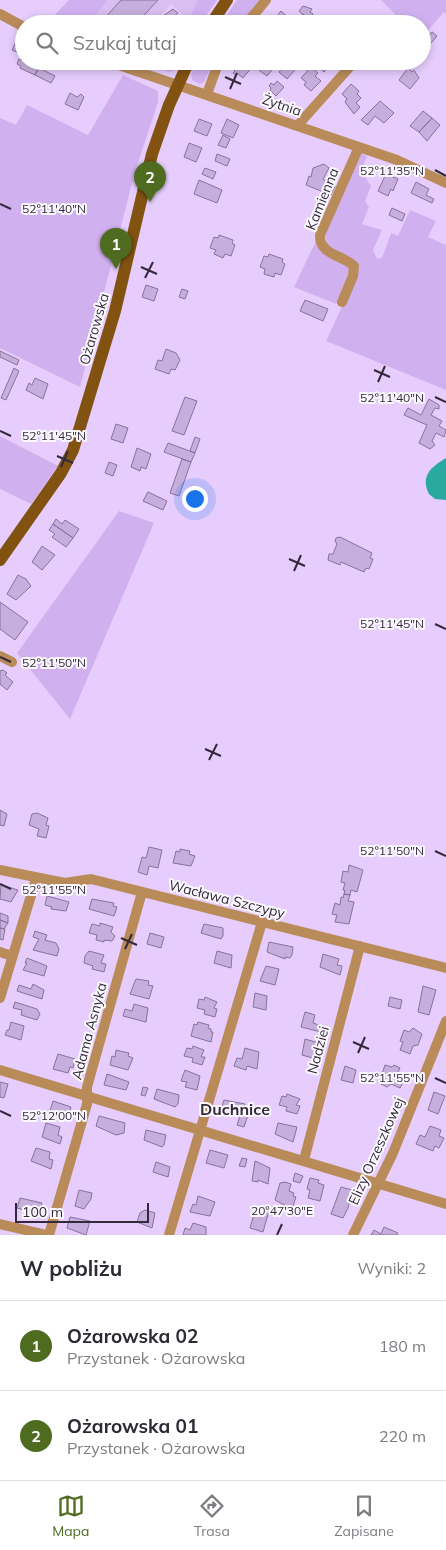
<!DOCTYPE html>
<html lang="pl">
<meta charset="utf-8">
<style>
:root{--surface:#fff;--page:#f7f7f7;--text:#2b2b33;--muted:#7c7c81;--line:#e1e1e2;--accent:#4e6b1f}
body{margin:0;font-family:Mulish,sans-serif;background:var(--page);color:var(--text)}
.scale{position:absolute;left:15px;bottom:12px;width:134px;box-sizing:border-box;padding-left:5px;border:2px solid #32293b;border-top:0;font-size:14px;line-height:18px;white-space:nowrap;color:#32293b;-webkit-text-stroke:4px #fbf9fe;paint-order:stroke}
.you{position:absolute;left:194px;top:498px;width:18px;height:18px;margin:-12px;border:4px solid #fff;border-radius:50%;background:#1a73e8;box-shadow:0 0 0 8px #1a73e833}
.badge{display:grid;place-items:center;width:32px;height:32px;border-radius:50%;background:var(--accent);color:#fff;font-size:16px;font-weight:700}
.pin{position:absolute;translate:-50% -41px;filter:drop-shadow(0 1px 2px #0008)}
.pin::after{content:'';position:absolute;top:26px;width:18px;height:15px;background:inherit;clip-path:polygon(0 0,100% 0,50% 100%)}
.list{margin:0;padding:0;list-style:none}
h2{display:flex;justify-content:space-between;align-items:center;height:65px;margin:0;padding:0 20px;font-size:21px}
h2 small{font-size:16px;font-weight:400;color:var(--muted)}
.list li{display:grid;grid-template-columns:32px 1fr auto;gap:15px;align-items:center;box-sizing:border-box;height:90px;padding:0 20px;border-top:1px solid var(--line)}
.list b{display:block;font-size:19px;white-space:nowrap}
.list p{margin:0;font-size:16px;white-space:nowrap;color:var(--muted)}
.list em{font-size:16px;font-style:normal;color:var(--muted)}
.icon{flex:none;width:28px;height:28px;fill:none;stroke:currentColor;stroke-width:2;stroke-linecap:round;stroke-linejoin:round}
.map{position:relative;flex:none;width:446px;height:1235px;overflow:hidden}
.search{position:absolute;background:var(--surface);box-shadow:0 2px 8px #0003;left:15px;right:15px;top:15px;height:55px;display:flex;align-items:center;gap:12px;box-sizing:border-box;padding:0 18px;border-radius:28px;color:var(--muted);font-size:19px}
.sheet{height:245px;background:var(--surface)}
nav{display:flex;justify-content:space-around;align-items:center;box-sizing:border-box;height:70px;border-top:1px solid var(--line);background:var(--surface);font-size:14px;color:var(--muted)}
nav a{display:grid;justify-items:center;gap:2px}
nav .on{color:var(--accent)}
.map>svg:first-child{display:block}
.built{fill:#d9bef2}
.grass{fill:#d1b0f0}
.water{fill:#2aa9a0}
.building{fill:#c7afdd;stroke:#88729d}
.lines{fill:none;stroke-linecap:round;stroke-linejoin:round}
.minor{stroke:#b98b59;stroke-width:10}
.major{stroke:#825211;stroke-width:12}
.ticks{fill:none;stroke:#32293b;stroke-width:2}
.labels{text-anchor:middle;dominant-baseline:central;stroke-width:4;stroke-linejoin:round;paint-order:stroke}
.street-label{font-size:14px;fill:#32293b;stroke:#fbf9fe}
.quarter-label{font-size:16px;font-weight:bold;fill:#32293b;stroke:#fbf9fe}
.ticks-label{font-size:12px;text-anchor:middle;fill:#32293b;stroke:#fbf9fe;stroke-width:4;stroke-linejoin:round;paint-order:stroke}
</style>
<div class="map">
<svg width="446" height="1235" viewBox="0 0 446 1235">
<rect width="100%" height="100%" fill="#e6cdfd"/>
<path class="built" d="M108 0H202L188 20 171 4 153 24H87Z"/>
<path class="grass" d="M69 0H108L87 24H46Z
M198 0H217L200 24H187Z
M237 0H262L241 24H221Z
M381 0H446V14L444 12 422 37V24H405Z
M157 61H180L177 68 169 72 154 66Z
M198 61H214L204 82 199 84 192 80 191 74Z
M123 75 158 91V102L134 175 80 387 0 348V118L16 125 27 105 88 135Z
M359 153 367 156 361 171 371 186 365 201 369 207 362 224 382 230 373 250 377 259 382 258 391 233 398 236 410 210 436 221 428 237 446 245V390L326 341 359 270 357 264 328 247 325 233Z
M316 241 350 269 342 295 336 304 294 287Z
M0 436 58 466 31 504 0 489Z
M119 511 154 523 70 719 17 653Z"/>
<path class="water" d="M446 458V500L435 499 429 494C420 476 431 467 446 458Z"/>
<path class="building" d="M121 0H158L136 24H110L104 19Z
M303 6 312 9 310 12 313 14 308 19 299 11Z
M173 9 178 13 170 22 163 16Z
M281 11 290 19 287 24H274L272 22Z
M303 14 313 23 312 24H304L298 19Z
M163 16 170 22 157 24Z
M432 32 437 36 426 49 422 43Z
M18 37 24 40V55L12 50Z
M19 59 39 67 35 75 20 68 21 66 17 64Z
M235 61H245L252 67 243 78 237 73 236 75 233 73 235 71 232 68Z
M261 61 272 70 267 76 256 68Z
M288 61 302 62 287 79 279 72Z
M317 61H333L324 72 315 64Z
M378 61H396L388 70Z
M311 67 318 73 315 76 321 81 311 91 304 85 306 82 301 78Z
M39 68 55 76 51 83 35 75Z
M408 68 412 72 414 70 419 78 410 89 399 80Z
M277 81 284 87 276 96 270 90 271 88 269 86 271 83 274 85Z
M351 84 359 91 357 94 361 98 356 103 360 107 354 114 345 102 347 99 342 94Z
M70 93 77 97 81 94 84 97 78 110 65 104Z
M380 101 394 113 384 123 375 116 368 125 361 120Z
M423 111 432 118 419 132 410 126Z
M432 118 440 125 427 141 419 132Z
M199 119 212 124 207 136 194 131Z
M227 119 239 125 233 138 221 133Z
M223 135 230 139 226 148 218 145Z
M189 143 202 148 196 162 184 157Z
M217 154 230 159 227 166 215 161Z
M324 164 329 168 323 179 335 186 331 195 306 185 309 176 311 177 313 168Z
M205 168 216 172 213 179 202 174Z
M386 174 398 179 393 191 391 189 388 196 378 191Z
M199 180 222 190 217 203 194 194Z
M416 182 429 189 426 195 434 199 432 203 411 193Z
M392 208 405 214 402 221 389 215Z
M219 235 233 240 232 243 235 245 231 256 225 254 223 258 214 254 216 250 210 248 214 237 218 238Z
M269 254 283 259 282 262 285 264 281 275 275 273 274 277 264 274 265 269 260 267 264 256 268 257Z
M146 285 158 289 154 301 142 297Z
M182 289 188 291 185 299 179 297Z
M305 300 328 309 323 321 300 311Z
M166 349 176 353 180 360 175 370 171 369 169 374 155 369 158 360 162 361Z
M0 351 19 360 17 365 0 357Z
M14 368 19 371 6 400 1 398Z
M35 378 48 384 43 399 26 390 29 383 32 385Z
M185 397 197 401 184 435 172 431Z
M429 399 439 405V409L435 408 431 415 442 421 439 426 446 430 444 437 436 433 432 441 435 445 430 449 419 443 427 425 404 415 408 408 421 415Z
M116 424 128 428 123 443 111 439Z
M195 437 200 439 195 453 190 451Z
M168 443 195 453 191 462 164 452Z
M137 448 151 454 146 469 141 467 140 471 131 467Z
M182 459 191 462 179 496 170 493Z
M109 462 117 465 113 476 105 473Z
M148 492 167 501 163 510 143 501Z
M56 519 62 524 65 520 79 529 73 538 53 524Z
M53 524 73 538 66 547 52 537 55 534 49 530Z
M340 537 372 553 370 558 373 559 369 569 366 568 364 572 341 562 340 565 328 560 329 554H333L337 544 335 541 336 538Z
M42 546 55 555 42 570 32 562Z
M18 575 26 579 31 586 16 600 7 594Z
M0 602 28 622 15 640 0 629Z
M3 670 7 673 5 675 13 682 7 690 0 684V671Z
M0 810 7 814 4 826 0 825Z
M37 813 48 818 46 825 49 826 46 838 37 836 39 829 29 825 32 814Z
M149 847 162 850 158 868 149 866 147 875 138 872 142 857 146 858Z
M180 849 190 851 189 854 195 856 191 866 173 863 176 851 180 852Z
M349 865 363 870 357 892 351 890 350 895 344 894 345 890H343L345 883 341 882 343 871 348 872Z
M1 885 18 890 11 902 0 899Z
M344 894 350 895 348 901 354 902 349 924 335 922 337 915 332 914 335 903 340 905 341 897 343 898Z
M47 896 69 902 66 911 51 909 52 907 45 905Z
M92 899 114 903 113 906 117 907 114 916 89 909Z
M0 913 8 916V923L0 920Z
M0 920 8 923 4 929 0 928Z
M100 923 113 927 111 932 115 936 112 941 104 940V942L96 940 97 935 89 933 92 924 100 926Z
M204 924 223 928V936L221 939 201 933Z
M0 928 5 929 3 940 0 939Z
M35 931 47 935 45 940 56 943 59 949 57 956 33 950 39 939 33 937Z
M150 933 164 937 161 948 147 944Z
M269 942 293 947 292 955 290 958 285 957V959L267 952Z
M89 951 104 955 101 963 106 964 104 972 92 969 93 966 84 963 85 956Z
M217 951 232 955 231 968 214 963Z
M323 954 339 959 337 965 342 966 340 975 320 967Z
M27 958 47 966 44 976 23 970 27 963H25Z
M266 966 279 969 275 985 260 981Z
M136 979 149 981 148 985 153 986 149 999 130 994Z
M33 984 44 990 42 999 17 991 19 985 31 989Z
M423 986 436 990 429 1015 418 1012Z
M255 993 267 996 266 1010 253 1007Z
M205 997 217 1002 214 1008 217 1009 215 1017 204 1014 205 1010 197 1008 199 999 204 1000Z
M390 997 402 1000 400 1009 388 1006Z
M15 1002 37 1009 40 1014 37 1020 21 1015 22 1010 13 1008Z
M134 1004 148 1008 146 1022 123 1016 125 1009 132 1011Z
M305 1012 315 1015 313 1023 322 1026 321 1032 301 1027Z
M11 1022 24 1026 21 1040 5 1035 7 1030H9Z
M198 1022 209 1025 208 1028 211 1029V1032H213L211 1042 191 1036 194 1024 197 1025Z
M413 1028 422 1034 418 1045 413 1046 410 1054 400 1050 403 1042 400 1041 404 1030 409 1032Z
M305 1039 319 1043 316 1059 302 1055Z
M193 1046 204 1050 201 1057H205L202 1065 192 1062 193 1058 184 1056 187 1048 192 1049Z
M245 1048 259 1052 257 1069 247 1066 246 1070 234 1066 237 1058 242 1059Z
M116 1050 129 1053 128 1056 133 1058 128 1070 110 1065 112 1056 115 1057Z
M58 1054 75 1059 73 1068 70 1067 68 1073 53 1069Z
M385 1065 392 1067 394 1065 400 1068 396 1077 404 1080 400 1088 391 1084 387 1087 379 1083Z
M345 1066 356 1070 353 1083 341 1080Z
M185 1070 200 1076 197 1090 185 1087 187 1082 181 1081Z
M107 1074 129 1082 126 1090 104 1085Z
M0 1082 8 1084 4 1098 0 1097Z
M143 1087 148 1088 145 1096 141 1095Z
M157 1089 179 1095 178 1104 175 1107 154 1099Z
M434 1092 445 1096 438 1114 428 1110Z
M287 1094 300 1099 296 1105 300 1106 297 1114 286 1111 287 1107 279 1105 282 1096 286 1097Z
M224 1100 245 1104 244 1111 249 1112 244 1127 237 1125 240 1116 220 1112Z
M53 1101 71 1107 67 1120 49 1114Z
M99 1116 125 1123 124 1133 116 1135 96 1126Z
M46 1123 60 1127 58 1135 62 1137 60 1144 42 1137Z
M278 1123 297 1127 293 1142 275 1134Z
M430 1126 441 1130 439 1136 444 1138 439 1148 435 1146 433 1151 416 1144 420 1135 425 1137Z
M146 1130 166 1135 164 1145 162 1147 144 1140Z
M36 1148 50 1152 49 1159 53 1160 51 1169 31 1161Z
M210 1150 228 1155 224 1168 206 1163Z
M242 1158 247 1159 245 1167 239 1166Z
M255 1161 270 1168 268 1184 258 1180V1182L252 1181Z
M156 1162 170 1167 168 1177 153 1172Z
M295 1173 303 1176 300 1183 293 1181Z
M310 1178 319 1180 318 1183 324 1185 320 1201 308 1198 310 1190 307 1189Z
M285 1182 291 1184 289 1191 294 1193 293 1196 296 1197 293 1206 290 1205V1208L275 1200 280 1183Z
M341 1187 352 1190 348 1208 343 1218 331 1214Z
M79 1190 92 1193 91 1199 84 1209 75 1206Z
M198 1196 215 1202 210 1216 190 1212 193 1204 196 1205Z
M20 1198 42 1203 39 1214 17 1208Z
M256 1207 269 1211 263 1232 250 1228Z
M145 1210 155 1213 152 1228 137 1222 140 1213Z
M70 1217 90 1221 86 1235 67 1228Z
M193 1223 206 1227V1235H183L185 1228 190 1230Z
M384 1227 398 1233 397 1235H371L374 1230 381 1234Z"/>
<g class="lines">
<path class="minor" d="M0 14 24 27
M246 24 266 0
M107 61 397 160 446 183
M207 94 219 61
M298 125 355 61
M342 302 353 276 354 266C343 255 319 255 320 235L359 147
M0 656 12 662
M0 870 65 883 91 879 446 968
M0 952 12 956
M0 998 36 879
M0 1070 446 1204
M304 1160 360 946
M0 1224 47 1235
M49 1235 87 1104V1087L142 892
M169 1235 262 922
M353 1235 393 1153 446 1021"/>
<path class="major" d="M211 24 227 0
M0 560 61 473 73 450 115 311 152 154 169 105 189 61"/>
</g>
<path class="ticks" d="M225 77 241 84M230 89 237 73M435 170 446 176M0 204 11 209M141 267 157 274M145 278 153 262M374 370 390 377M378 382 385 366M435 397 446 402M0 431 11 436M57 456 73 463M61 467 68 451M289 559 305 566M294 571 301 555M435 624 446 629M0 657 11 662M205 749 221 756M209 760 217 744M435 851 446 856M0 884 11 889M121 938 137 945M125 949 132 934M353 1042 369 1049M358 1053 365 1037M435 1078 446 1083M0 1111 11 1116M277 1235 282 1224"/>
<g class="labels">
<g class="street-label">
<text transform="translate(282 105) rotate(19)">Żytnia</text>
<text transform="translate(322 199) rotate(-68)">Kamienna</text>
<text transform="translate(94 329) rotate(-74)">Ożarowska</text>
<text transform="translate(227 899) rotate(14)">Wacława Szczypy</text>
<text transform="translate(89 1031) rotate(-75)">Adama Asnyka</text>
<text transform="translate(318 1050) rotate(-75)">Nadziei</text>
<text transform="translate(376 1151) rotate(-66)">Elizy Orzeszkowej</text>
</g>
<g class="quarter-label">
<text x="235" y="1109">Duchnice</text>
</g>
</g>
<g class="ticks-label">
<text x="392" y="175">52°11'35"N</text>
<text x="54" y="213">52°11'40"N</text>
<text x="392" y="402">52°11'40"N</text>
<text x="54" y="440">52°11'45"N</text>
<text x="392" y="628">52°11'45"N</text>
<text x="54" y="667">52°11'50"N</text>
<text x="392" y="855">52°11'50"N</text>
<text x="54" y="894">52°11'55"N</text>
<text x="392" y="1082">52°11'55"N</text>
<text x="54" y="1120">52°12'00"N</text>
<text x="282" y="1215">20°47'30"E</text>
</g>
</svg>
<div class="scale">100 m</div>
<div class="you"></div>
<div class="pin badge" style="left:116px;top:269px">1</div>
<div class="pin badge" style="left:150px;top:202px">2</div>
<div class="search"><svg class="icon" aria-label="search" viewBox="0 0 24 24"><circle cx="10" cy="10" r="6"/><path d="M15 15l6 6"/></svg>Szukaj tutaj</div>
</div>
<section class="sheet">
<h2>W pobliżu<small>Wyniki: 2</small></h2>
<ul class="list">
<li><span class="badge">1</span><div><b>Ożarowska 02</b><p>Przystanek · Ożarowska</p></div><em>180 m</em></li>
<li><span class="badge">2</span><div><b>Ożarowska 01</b><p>Przystanek · Ożarowska</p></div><em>220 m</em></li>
</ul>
</section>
<nav>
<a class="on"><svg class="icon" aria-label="map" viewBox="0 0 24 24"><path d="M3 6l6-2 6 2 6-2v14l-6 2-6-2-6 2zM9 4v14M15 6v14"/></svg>Mapa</a>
<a><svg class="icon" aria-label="directions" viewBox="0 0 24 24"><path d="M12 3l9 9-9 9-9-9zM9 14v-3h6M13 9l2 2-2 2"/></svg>Trasa</a>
<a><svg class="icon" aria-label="saved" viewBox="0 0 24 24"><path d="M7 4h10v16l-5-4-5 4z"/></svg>Zapisane</a>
</nav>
